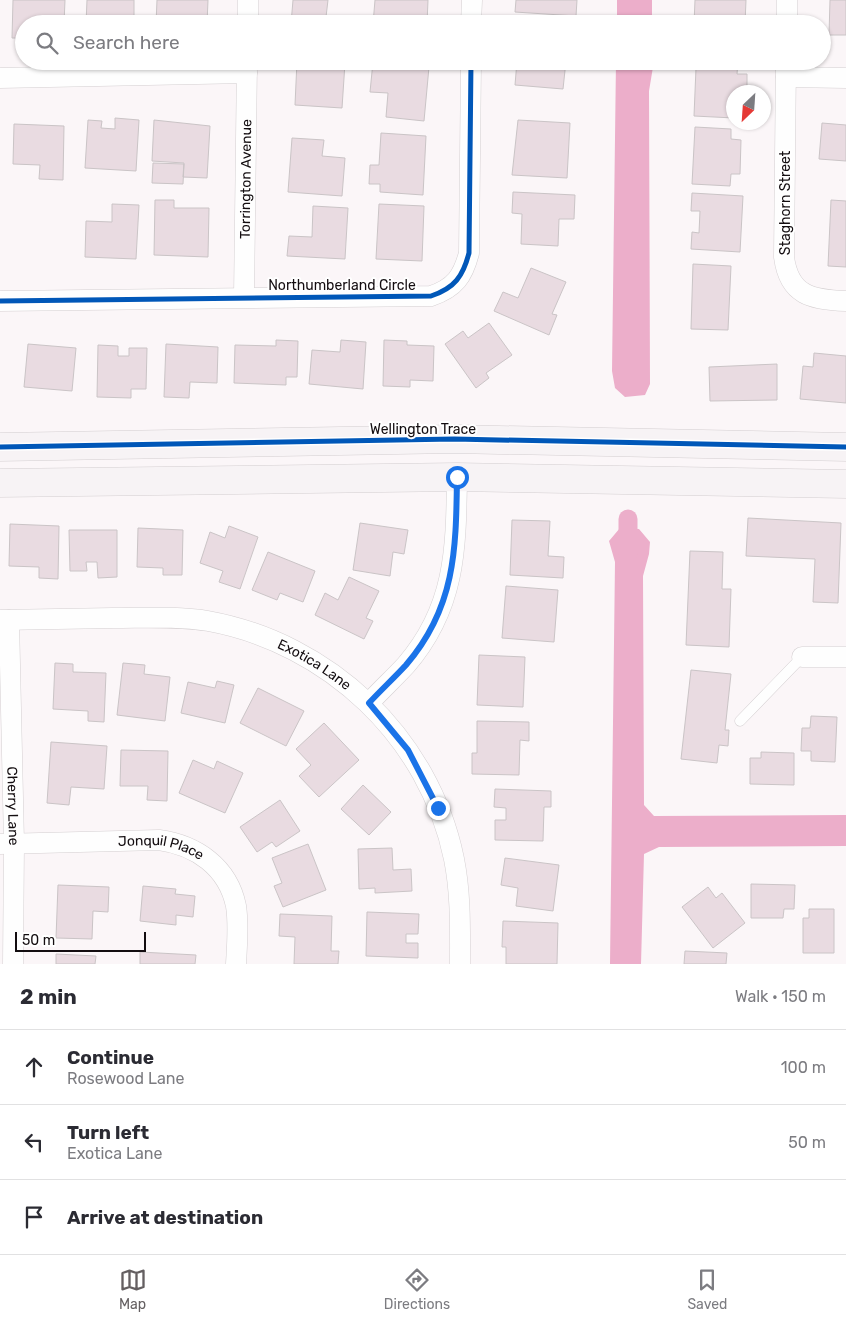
<!DOCTYPE html>
<meta charset="utf-8">
<style>
:root{--surface:#fff;--page:#f2f2f3;--text:#2b2b33;--muted:#7c7c81;--line:#e1e1e2;--accent:#645f61}
body{margin:0;font-family:Rubik,sans-serif;background:var(--page);color:var(--text)}
.compass{position:absolute;left:726px;top:85px;width:45px;height:45px;border-radius:50%;background:var(--surface);box-shadow:0 1px 4px #0004;rotate:205deg}
.scale{position:absolute;left:15px;bottom:12px;width:131px;box-sizing:border-box;padding-left:5px;border:2px solid #130d10;border-top:0;font-size:14px;line-height:18px;white-space:nowrap;color:#130d10;-webkit-text-stroke:4px #fff;paint-order:stroke}
.stop{position:absolute;width:15px;height:15px;margin:-11px;border:4px solid #1a73e8;border-radius:50%;background:#fff}
.stop.end{background:#1a73e8;border-color:#fff;box-shadow:0 1px 5px #0008}
.list{margin:0;padding:0;list-style:none}
h2{display:flex;justify-content:space-between;align-items:center;height:65px;margin:0;padding:0 20px;font-size:21px}
h2 small{font-size:16px;font-weight:400;color:var(--muted)}
.list li{display:grid;grid-template-columns:32px 1fr auto;gap:15px;align-items:center;box-sizing:border-box;height:75px;padding:0 20px;border-top:1px solid var(--line)}
.list b{display:block;font-size:19px;white-space:nowrap}
.list p{margin:0;font-size:16px;white-space:nowrap;color:var(--muted)}
.list em{font-size:16px;font-style:normal;color:var(--muted)}
.icon{flex:none;width:28px;height:28px;fill:none;stroke:currentColor;stroke-width:2;stroke-linecap:round;stroke-linejoin:round}
.map{position:relative;flex:none;width:846px;height:964px;overflow:hidden}
.search{position:absolute;background:var(--surface);box-shadow:0 1px 4px #0004;left:15px;right:15px;top:15px;height:55px;display:flex;align-items:center;gap:12px;box-sizing:border-box;padding:0 18px;border-radius:28px;color:var(--muted);font-size:19px}
.sheet{height:290px;background:var(--surface)}
nav{display:flex;justify-content:space-around;align-items:center;box-sizing:border-box;height:70px;border-top:1px solid var(--line);background:var(--surface);font-size:14px;color:var(--muted)}
nav a{display:grid;justify-items:center;gap:2px}
nav .on{color:var(--accent)}
.map>svg:first-child{display:block}
.water{fill:#ecaeca}
.lines{fill:none;stroke-linecap:round;stroke-linejoin:round}
.canal{stroke:#ecaeca;stroke-width:19}
.building{fill:#e9dbe1;stroke:#cac4c6}
.lane-casing{stroke:#d4cfd1;stroke-width:11}
.street-casing{stroke:#d4cfd1;stroke-width:21}
.secondary-casing{stroke:#d4cfd1;stroke-width:29}
.lane{stroke:#fefefe;stroke-width:10}
.street{stroke:#fefefe;stroke-width:20}
.secondary{stroke:#f7f3f5;stroke-width:28}
.cycleway-casing{stroke:#fff;stroke-width:8}
.cycleway{stroke:#0057b8;stroke-width:5}
.route{stroke:#1a73e8;stroke-width:6}
.labels{text-anchor:middle;dominant-baseline:central;stroke-width:4;stroke-linejoin:round;paint-order:stroke}
.street-label{font-size:14px;fill:#130d10;stroke:#fff}
</style>
<div class="map">
<svg width="846" height="964" viewBox="0 0 846 964">
<rect width="100%" height="100%" fill="#fbf6f8"/>
<path class="water" d="M617 0H652V24H617Z
M616 61H654L649 91 650 384 645 395 625 397 615 388 612 371Z
M620 528 639 529 650 542 649 554 643 576 644 805 654 816 846 815V846L659 847 644 854 641 964H610L615 562 609 541Z"/>
<g class="lines">
<path class="canal" d="M628 553V519"/>
</g>
<path class="building" d="M13 0H65L64 24H24V38H12Z
M87 0H134V24H86Z
M157 0H208L207 24H156Z
M293 0H328L326 17 338 18V24H291Z
M375 0H428L427 24H373Z
M516 0H577L576 16 515 12Z
M695 0H746L745 24H694Z
M830 0H846V35H829Z
M297 61 345 63 342 108 295 105Z
M517 61H566L563 89 515 85Z
M704 61H738L737 74H747V92H734V118L694 116 696 68H704Z
M373 62 429 67 424 121 386 117 388 93 370 92Z
M115 118 139 120 136 171 85 168 88 120 102 121 101 128 115 129Z
M154 120 210 126 207 178 183 177 184 163 152 161Z
M518 120 570 123 567 178 512 175Z
M822 123 846 125V161L819 159Z
M14 124 64 126 63 180 39 179 40 165 13 164Z
M695 127 731 129V139L741 140 740 174H731L730 186 692 184Z
M381 133 426 136 423 195 380 192V184H369L370 165H379Z
M292 138 324 140 322 156 345 158 342 196 288 192Z
M153 163 184 164 183 184 152 183Z
M513 192 575 195 574 219H559L558 246 521 244 522 214 512 213Z
M692 193 743 196 740 252 691 249 692 232 699 233 700 211H691Z
M155 200H174V208H209L208 257 154 255Z
M831 200 846 201V267L828 266Z
M112 204 139 205 136 259 85 257 86 221 112 222Z
M379 204 424 206 422 261 376 259Z
M313 206 348 208 345 259 287 256 289 236 312 237Z
M693 264 731 266 728 330 691 329Z
M531 268 566 282 552 314 557 315 549 335 494 311 503 292 518 298Z
M489 323 512 355 486 373 489 378 476 388 445 344 463 331 468 338Z
M276 340 298 341 297 377H286V385L234 383 235 345 276 346Z
M341 340 366 342 363 389 309 384 312 350 340 352Z
M384 340 407 341V345L434 346 433 381 410 380V387L383 386Z
M28 344 76 348 72 391 24 387Z
M166 344 218 347 217 383 190 382 189 398 164 397Z
M98 345 118 346V356H129V348H147L146 389H131V398L97 397Z
M814 353 846 356V403L800 399 803 366 813 367Z
M777 364V400L710 401 709 367Z
M748 518 841 523 838 603 813 602 815 559 746 556Z
M512 520 550 521 548 556 564 557 563 578 510 575Z
M360 523 408 530 404 554 393 552 390 576 353 570Z
M10 524 59 526 58 579 39 578V567L9 566Z
M229 526 258 537 240 589 219 582 223 571 200 563 210 532 225 538Z
M138 528 183 530 182 575H163V568L137 567Z
M69 530H117V577L98 578 97 562H86L87 571H70Z
M690 551 723 552 722 589H731L729 647 686 645Z
M268 552 315 571 303 602 280 593 277 600 252 590Z
M349 577 379 591 366 618 373 621 364 639 315 615 325 593 338 600Z
M506 586 558 590 554 642 502 638Z
M479 655 525 657 523 707 477 705Z
M55 663 73 664V672L106 673 104 722 88 721V711L53 709Z
M123 663 145 665 144 674 170 677 165 721 117 715Z
M691 670 731 674 725 730H729L728 746 719 745 717 763 681 759Z
M217 681 234 685 225 723 181 713 188 682 215 688Z
M258 688 304 711 286 746 240 723Z
M811 716 837 717 835 762 811 761V751H801L802 728H810Z
M477 721 529 722V741L520 740 519 775 472 774V753H477Z
M324 723 359 760 319 797 299 776 311 765 296 749Z
M51 742 107 746 104 789 71 787 69 805 47 803Z
M121 750 168 751 167 801 147 800 148 786H120Z
M761 752 794 753V785L750 784V758H761Z
M193 760 214 769 217 761 243 773 225 813 179 793Z
M363 785 391 812 369 835 341 809Z
M495 789 551 791V807H544L543 841 495 840V820H506V808L494 807Z
M280 800 300 831 276 847 272 842 257 852 240 827Z
M308 844 326 890 283 907 274 886 282 883 272 858Z
M392 848 393 870 411 869 412 891 375 893V888L359 889 358 849Z
M505 858 559 865 553 911 516 906 518 888 501 885Z
M751 884 795 885 794 909H784L783 918H751Z
M58 885 109 887 108 912 93 911 92 939 56 938Z
M143 886 176 889 175 894 195 896 193 917 176 915V925L140 921Z
M708 887 716 898 722 893 745 923 713 948 682 907Z
M809 909H834V953H803V918H809Z
M367 912 419 914 418 934H406V943H418V958L366 956Z
M280 914 332 916 331 951H339L338 964H294L295 937 279 936Z
M503 921 558 923 557 964H506V947H502Z
M685 951 727 953 726 964H684Z
M140 952 196 955 195 964H140Z
M56 954 96 956 95 964H56Z"/>
<g class="lines">
<g class="lane-casing">
<path id="lane" d="M740 721 802 657"/>
</g>
<g class="street-casing">
<g id="street">
<path d="M248 24V0"/>
<path d="M471 24 472 0"/>
<path d="M787 24V0"/>
<path d="M786 61 784 257C789 295 811 300 846 301"/>
<path d="M786 77 846 78"/>
<path d="M0 78 247 73"/>
<path id="s1" d="M244 297 247 61"/>
<path d="M0 301 431 296C455 288 463 276 469 253L471 61"/>
<path id="s2" d="M0 620C38 619 76 619 113 618 145 618 177 616 208 621 329 643 429 737 454 859 461 894 460 929 460 964"/>
<path id="s3" d="M9 620 14 843 13 964"/>
<path d="M802 657H846"/>
<path d="M369 703C381 690 394 678 406 665 456 607 456 548 457 477"/>
<path id="s4" d="M0 844 159 840C196 845 228 867 236 906 239 925 237 945 236 964"/>
</g>
</g>
<g class="secondary-casing">
<path id="secondary" d="M0 447 454 439 846 447
M0 483 457 477 846 484"/>
</g>
<use href="#lane" class="lane"/>
<use href="#street" class="street"/>
<use href="#secondary" class="secondary"/>
<g class="cycleway-casing">
<path id="cycleway" d="M0 301 431 296C455 288 463 276 469 253L471 61
M0 447 454 439 846 447"/>
</g>
<use href="#cycleway" class="cycleway"/>
</g>
<g class="lines">
<path class="route" d="M438 808 408 750 369 703C381 690 394 678 406 665 456 607 456 548 457 477"/>
</g>
<g class="labels">
<g class="street-label">
<text stroke="none"><textPath href="#s1" startOffset="118">Torrington Avenue</textPath></text>
<text transform="translate(785 203) rotate(-90)">Staghorn Street</text>
<text x="342" y="285">Northumberland Circle</text>
<text x="423" y="429">Wellington Trace</text>
<text stroke="none"><textPath href="#s2" startOffset="324">Exotica Lane</textPath></text>
<text stroke="none"><textPath href="#s3" startOffset="186">Cherry Lane</textPath></text>
<text stroke="none"><textPath href="#s4" startOffset="162">Jonquil Place</textPath></text>
</g>
</g>
</svg>
<svg class="compass" viewBox="-18 -18 36 36"><path d="M0-13l5 13h-10z" fill="#e53935"/><path d="M0 13l5-13h-10z" fill="#7c7c81"/></svg>
<div class="scale">50 m</div>
<div class="stop" style="left:457px;top:477px"></div>
<div class="stop end" style="left:438px;top:808px"></div>
<div class="search"><svg class="icon" aria-label="search" viewBox="0 0 24 24"><circle cx="10" cy="10" r="6"/><path d="M15 15l6 6"/></svg>Search here</div>
</div>
<section class="sheet">
<h2>2 min<small>Walk · 150 m</small></h2>
<ul class="list">
<li><svg class="icon" aria-label="ahead" viewBox="0 0 24 24"><path d="M12 20V5M6 11l6-6 6 6"/></svg><div><b>Continue</b><p>Rosewood Lane</p></div><em>100 m</em></li>
<li><svg class="icon" aria-label="left" viewBox="0 0 24 24"><path d="M17 20v-9H6M10 6l-5 5 5 5"/></svg><div><b>Turn left</b><p>Exotica Lane</p></div><em>50 m</em></li>
<li><svg class="icon" aria-label="arrive" viewBox="0 0 24 24"><path d="M6 21V4h12l-3 4 3 4H6"/></svg><div><b>Arrive at destination</b></div></li>
</ul>
</section>
<nav>
<a class="on"><svg class="icon" aria-label="map" viewBox="0 0 24 24"><path d="M3 6l6-2 6 2 6-2v14l-6 2-6-2-6 2zM9 4v14M15 6v14"/></svg>Map</a>
<a><svg class="icon" aria-label="directions" viewBox="0 0 24 24"><path d="M12 3l9 9-9 9-9-9zM9 14v-3h6M13 9l2 2-2 2"/></svg>Directions</a>
<a><svg class="icon" aria-label="saved" viewBox="0 0 24 24"><path d="M7 4h10v16l-5-4-5 4z"/></svg>Saved</a>
</nav>
